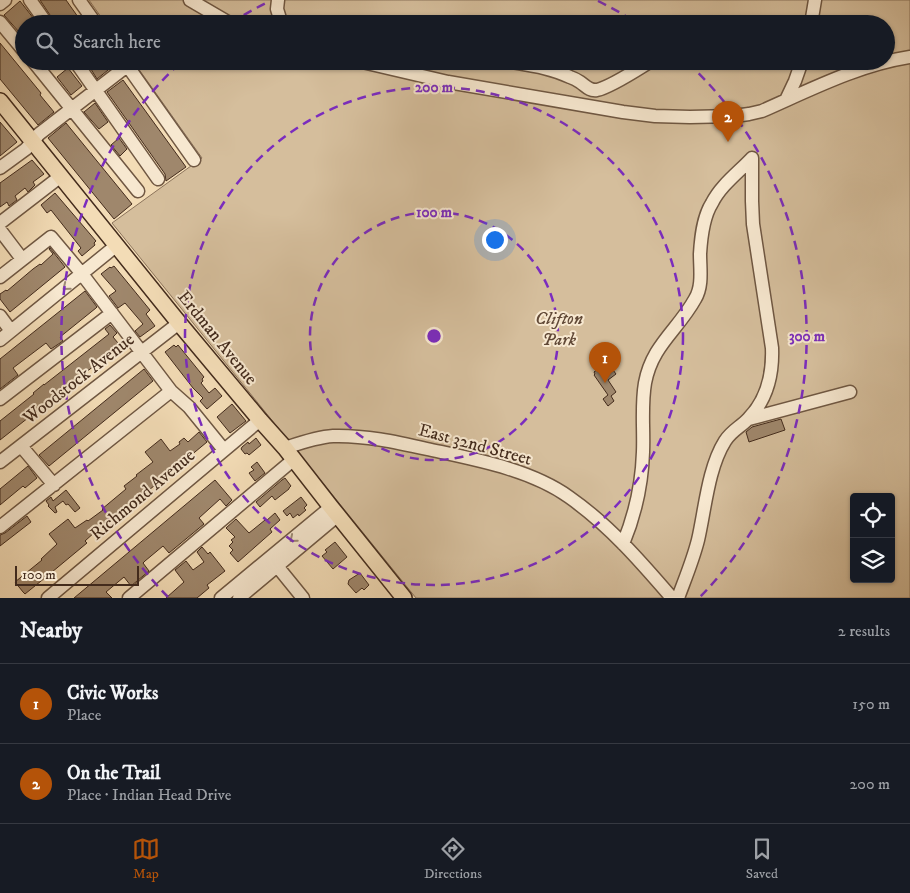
<!DOCTYPE html>
<meta charset="utf-8">
<style>
:root{--surface:#171b24;--page:#20242c;--text:#f1f3f6;--muted:#9ea1a6;--line:#363941;--accent:#b45309}
body{margin:0;font-family:"IM FELL DW Pica",serif;background:var(--page);color:var(--text)}
.controls{position:absolute;right:15px;bottom:15px;display:grid;overflow:hidden;border-radius:5px;box-shadow:0 1px 4px #0004}
.controls button{width:45px;height:45px;display:grid;place-items:center;padding:0;border:0;border-bottom:1px solid var(--line);background:var(--surface);color:var(--text);font:25px sans-serif}
.scale{position:absolute;left:15px;bottom:12px;width:124px;box-sizing:border-box;padding-left:5px;border:2px solid #432b1c;border-top:0;font-size:14px;line-height:18px;white-space:nowrap;color:#432b1c;-webkit-text-stroke:4px #f7e8d0;paint-order:stroke}
.you{position:absolute;left:494px;top:239px;width:18px;height:18px;margin:-12px;border:4px solid #fff;border-radius:50%;background:#1a73e8;box-shadow:0 0 0 8px #1a73e833}
.badge{display:grid;place-items:center;width:32px;height:32px;border-radius:50%;background:var(--accent);color:#fff;font-size:16px;font-weight:700}
.pin{position:absolute;translate:-50% -41px;filter:drop-shadow(0 1px 2px #0008)}
.pin::after{content:'';position:absolute;top:26px;width:18px;height:15px;background:inherit;clip-path:polygon(0 0,100% 0,50% 100%)}
.list{margin:0;padding:0;list-style:none}
h2{display:flex;justify-content:space-between;align-items:center;height:65px;margin:0;padding:0 20px;font-size:21px}
h2 small{font-size:16px;font-weight:400;color:var(--muted)}
.list li{display:grid;grid-template-columns:32px 1fr auto;gap:15px;align-items:center;box-sizing:border-box;height:80px;padding:0 20px;border-top:1px solid var(--line)}
.list b{display:block;font-size:19px;white-space:nowrap}
.list p{margin:0;font-size:16px;white-space:nowrap;color:var(--muted)}
.list em{font-size:16px;font-style:normal;color:var(--muted)}
.icon{flex:none;width:28px;height:28px;fill:none;stroke:currentColor;stroke-width:2;stroke-linecap:round;stroke-linejoin:round}
.map{position:relative;flex:none;width:910px;height:598px;overflow:hidden}
.search{position:absolute;background:var(--surface);box-shadow:0 1px 4px #0004;left:15px;right:15px;top:15px;height:55px;display:flex;align-items:center;gap:12px;box-sizing:border-box;padding:0 18px;border-radius:28px;color:var(--muted);font-size:19px}
.sheet{height:225px;background:var(--surface)}
nav{display:flex;justify-content:space-around;align-items:center;box-sizing:border-box;height:70px;border-top:1px solid var(--line);background:var(--surface);font-size:14px;color:var(--muted)}
nav a{display:grid;justify-items:center;gap:2px}
nav .on{color:var(--accent)}
.map>svg:first-child{display:block}
.green{fill:#d5be9c;stroke:#8c745c;fill-rule:evenodd}
.building{fill:#9f876c;stroke:#432b1c}
.lines{fill:none;stroke-linecap:round;stroke-linejoin:round}
.minor-casing{stroke:#6f5742;stroke-width:15}
.major-casing{stroke:#432b1c;stroke-width:18}
.minor{stroke:#f7e8d0;stroke-width:12}
.major{stroke:#f3dcb6;stroke-width:15}
.oneway{stroke:#9d8a76}
.ring{fill:none;stroke:#7b2cbf;stroke-width:2.5;stroke-dasharray:9 6}
.labels{text-anchor:middle;dominant-baseline:central;stroke-width:4;stroke-linejoin:round;paint-order:stroke}
.park-label{font-size:18px;font-style:italic;fill:#604836;stroke:#f7e8d0}
.street-label{font-size:18px;fill:#432b1c;stroke:#f7e8d0}
.centre{fill:#7b2cbf;stroke:#f7e8d0;stroke-width:2.5}
.ring-label{font-size:15px;text-anchor:middle;font-weight:bold;fill:#7b2cbf;stroke:#f7e8d0;stroke-width:4;stroke-linejoin:round;paint-order:stroke}
</style>
<div class="map">
<svg width="910" height="598" viewBox="0 0 910 598">
<rect width="100%" height="100%" fill="#f3dcb6"/>
<filter id="stains"><feTurbulence type="fractalNoise" baseFrequency=".004" numOctaves="4"/><feColorMatrix values="0 0 0 0 .2 0 0 0 0 .09 0 0 0 0 .02 0 0 0 .5 -.17"/></filter>
<radialGradient id="worn" r=".72"><stop offset=".6" stop-color="#630" stop-opacity="0"/><stop offset="1" stop-color="#630" stop-opacity=".3"/></radialGradient>
<path class="green" d="M89 0H910V598H416L112 223 202 158 133 61H886V24H106ZM854 497H891V579H854Z"/>
<path class="building" d="M40 0H66L83 24H56Z
M20 1 34 19 28 24H24V28L19 32 4 15Z
M0 43 41 93 40 95 54 112 38 125 0 79Z
M86 61H110L113 66 97 79Z
M68 68 82 86 71 95 57 77Z
M123 80 186 167 166 181 165 174 107 92Z
M95 103 108 122 99 129 84 112Z
M0 122 17 142 0 156Z
M66 123 132 204 114 219 48 138Z
M119 138 127 149 120 156 111 145Z
M32 160 44 174 33 182 35 185 28 192 25 188 15 196 17 200 9 206 7 202 0 207V183Z
M55 193 96 241 94 243 95 245 82 256 78 251 81 248 51 210 47 213 41 205Z
M50 248 65 267 10 312 0 299V294L6 290 7 291 33 269 40 264 41 265 53 254 49 249Z
M114 266 150 310 146 314 155 326 140 337 135 331 143 324 125 303 118 308 109 296 116 291 101 274 110 267 111 268Z
M85 291 97 307 96 308 60 337 63 341 51 349 46 343 13 368 18 375 0 389V359Z
M110 325 117 333 113 337 118 343 116 345 118 347 0 440V421L34 394 33 393 44 384V385L109 334 105 329Z
M174 345 176 347 178 345 204 377 202 379 203 381 201 383 209 393 215 388 222 396 207 409 200 401 203 398 193 388 165 352Z
M607 362 616 374 608 380 616 392 611 396 614 401 608 406 603 399 608 395 594 375 595 374 594 372Z
M144 369 153 381 49 466 39 455Z
M232 404 246 421 230 433 217 417Z
M781 419 785 430 749 442 746 432 752 427Z
M199 432 207 442 108 524 107 523 97 532 96 531 85 541 87 543 46 577 25 594 23 592 15 582 42 560 41 559 57 544 49 534 68 519 75 528 87 520 88 521 103 510 102 509 126 489 124 486 137 476 136 475 153 462 145 452 161 439 170 451 180 444 179 442 184 438 188 442Z
M256 438 261 445 249 455 247 453 245 454 241 449 242 447 248 442 249 444Z
M257 462 265 473 255 481 249 473 254 470 251 467Z
M28 466 37 478 25 488 23 486 0 505V489Z
M285 478 291 486 289 488V489L275 500 272 496 260 507 256 502 282 480Z
M215 480 232 500 226 506 220 499 199 518 204 524 169 553 163 546 145 561 143 563 149 571 131 586 124 577 106 592 112 598H74Z
M66 490 80 508 75 512 68 504 66 505 63 501 55 507 57 512 55 513 48 506 49 505 46 501 51 497 53 501Z
M301 497 307 505 304 508 306 510 299 516 298 514 293 518 290 513 287 516 283 511Z
M275 513 280 520 270 529 272 532 238 562 230 553 233 550 229 546 233 542 231 540 235 537 226 528 236 519 249 533 265 520 266 521Z
M27 516 31 522 0 546V535L5 533Z
M335 542 347 557 333 569 322 556 327 552 325 550Z
M202 547 208 554 210 552 225 571 207 585 209 588 197 598H166L184 582 175 570 186 561 193 570 204 562 197 552Z
M360 573 369 585 364 590 362 588 356 593 348 584 349 580Z"/>
<g class="lines">
<g class="minor-casing">
<path id="minor" d="M30 0 47 24
M79 0 96 24
M190 0 231 24
M278 0 277 9 281 22 283 24
M0 4 5 0
M0 22 24 51
M811 24 815 0
M33 61 138 191
M75 61 158 179
M124 61 194 160
M358 61 448 82 623 112 655 116 690 117 734 116 749 114 762 111C810 90 858 65 910 57
M506 61C528 65 549 67 570 77 573 78 577 80 580 82 586 86 589 91 597 90 611 87 638 69 651 61
M786 100 795 81 802 61
M0 168 26 149 39 134 127 66
M0 223 61 176
M0 230 22 259
M0 277 51 237 82 274 171 391 0 527
M0 316 11 331
M0 340 117 245
M171 391 189 407 224 450
M0 399 112 313
M749 419 850 392
M21 446 54 485
M285 448C300 443 317 437 333 436 364 435 396 442 427 449 473 459 530 469 569 497 609 525 641 562 672 598
M0 462 179 323
M623 544C635 515 642 483 643 452 644 429 641 406 645 383 652 345 678 330 695 299 703 286 700 269 700 254 701 237 703 217 712 203 721 185 739 172 752 158
M277 566 303 598
M48 598 260 420
M129 598 293 460
M221 598 331 507
M239 598 337 516
M678 598C685 579 693 560 698 540 705 510 708 468 725 441 732 430 741 427 749 418 768 398 773 374 772 348L753 224 752 201V158"/>
</g>
<g class="major-casing">
<path id="major" d="M0 101 179 323 260 420 285 448 331 507 404 598"/>
</g>
<use href="#minor" class="minor"/>
<use href="#major" class="major"/>
</g>
<defs><path id="oneway-chevron" d="M-2-3.5L2.5 0L-2 3.5" fill="none" stroke-width="1.6" stroke-linecap="round" stroke-linejoin="round" transform="scale(1.25)"/></defs>
<g class="oneway">
<use href="#oneway-chevron" transform="translate(66 287) rotate(141)"/>
<use href="#oneway-chevron" transform="translate(293 539) rotate(140)"/>
</g>
<g class="ring">
<circle cx="434" cy="336" r="124"/>
<circle cx="434" cy="336" r="249"/>
<path d="M168 597A373 373 0 0 1 180 63M231 23A373 373 0 0 1 270 1M598 1A373 373 0 0 1 637 23M688 63A373 373 0 0 1 700 597"/>
</g>
<g class="labels">
<g class="park-label">
<text x="559" y="319">Clifton<tspan x="559" dy="21">Park</tspan></text>
</g>
<g class="street-label">
<text transform="translate(217 338) rotate(51)">Erdman Avenue</text>
<text transform="translate(79 379) rotate(-38)">Woodstock Avenue</text>
<text transform="translate(475 445) rotate(15)">East 32nd Street</text>
<text transform="translate(143 495) rotate(-40)">Richmond Avenue</text>
</g>
</g>
<circle cx="434" cy="336" r="8" class="centre"/>
<g class="ring-label">
<text x="434" y="92">200 m</text>
<text x="434" y="217">100 m</text>
<text x="807" y="341">300 m</text>
</g>
<rect width="100%" height="100%" filter="url(#stains)"/>
<rect width="100%" height="100%" fill="url(#worn)"/>
</svg>
<div class="controls">
<button><svg class="icon" aria-label="locate" viewBox="0 0 24 24"><circle cx="12" cy="12" r="6"/><path d="M12 2v4M12 18v4M2 12h4M18 12h4"/></svg></button>
<button><svg class="icon" aria-label="layers" viewBox="0 0 24 24"><path d="M12 4l9 5-9 5-9-5zM3 14l9 5 9-5"/></svg></button>
</div>
<div class="scale">100 m</div>
<div class="you"></div>
<div class="pin badge" style="left:605px;top:383px">1</div>
<div class="pin badge" style="left:728px;top:142px">2</div>
<div class="search"><svg class="icon" aria-label="search" viewBox="0 0 24 24"><circle cx="10" cy="10" r="6"/><path d="M15 15l6 6"/></svg>Search here</div>
</div>
<section class="sheet">
<h2>Nearby<small>2 results</small></h2>
<ul class="list">
<li><span class="badge">1</span><div><b>Civic Works</b><p>Place</p></div><em>150 m</em></li>
<li><span class="badge">2</span><div><b>On the Trail</b><p>Place · Indian Head Drive</p></div><em>200 m</em></li>
</ul>
</section>
<nav>
<a class="on"><svg class="icon" aria-label="map" viewBox="0 0 24 24"><path d="M3 6l6-2 6 2 6-2v14l-6 2-6-2-6 2zM9 4v14M15 6v14"/></svg>Map</a>
<a><svg class="icon" aria-label="directions" viewBox="0 0 24 24"><path d="M12 3l9 9-9 9-9-9zM9 14v-3h6M13 9l2 2-2 2"/></svg>Directions</a>
<a><svg class="icon" aria-label="saved" viewBox="0 0 24 24"><path d="M7 4h10v16l-5-4-5 4z"/></svg>Saved</a>
</nav>
